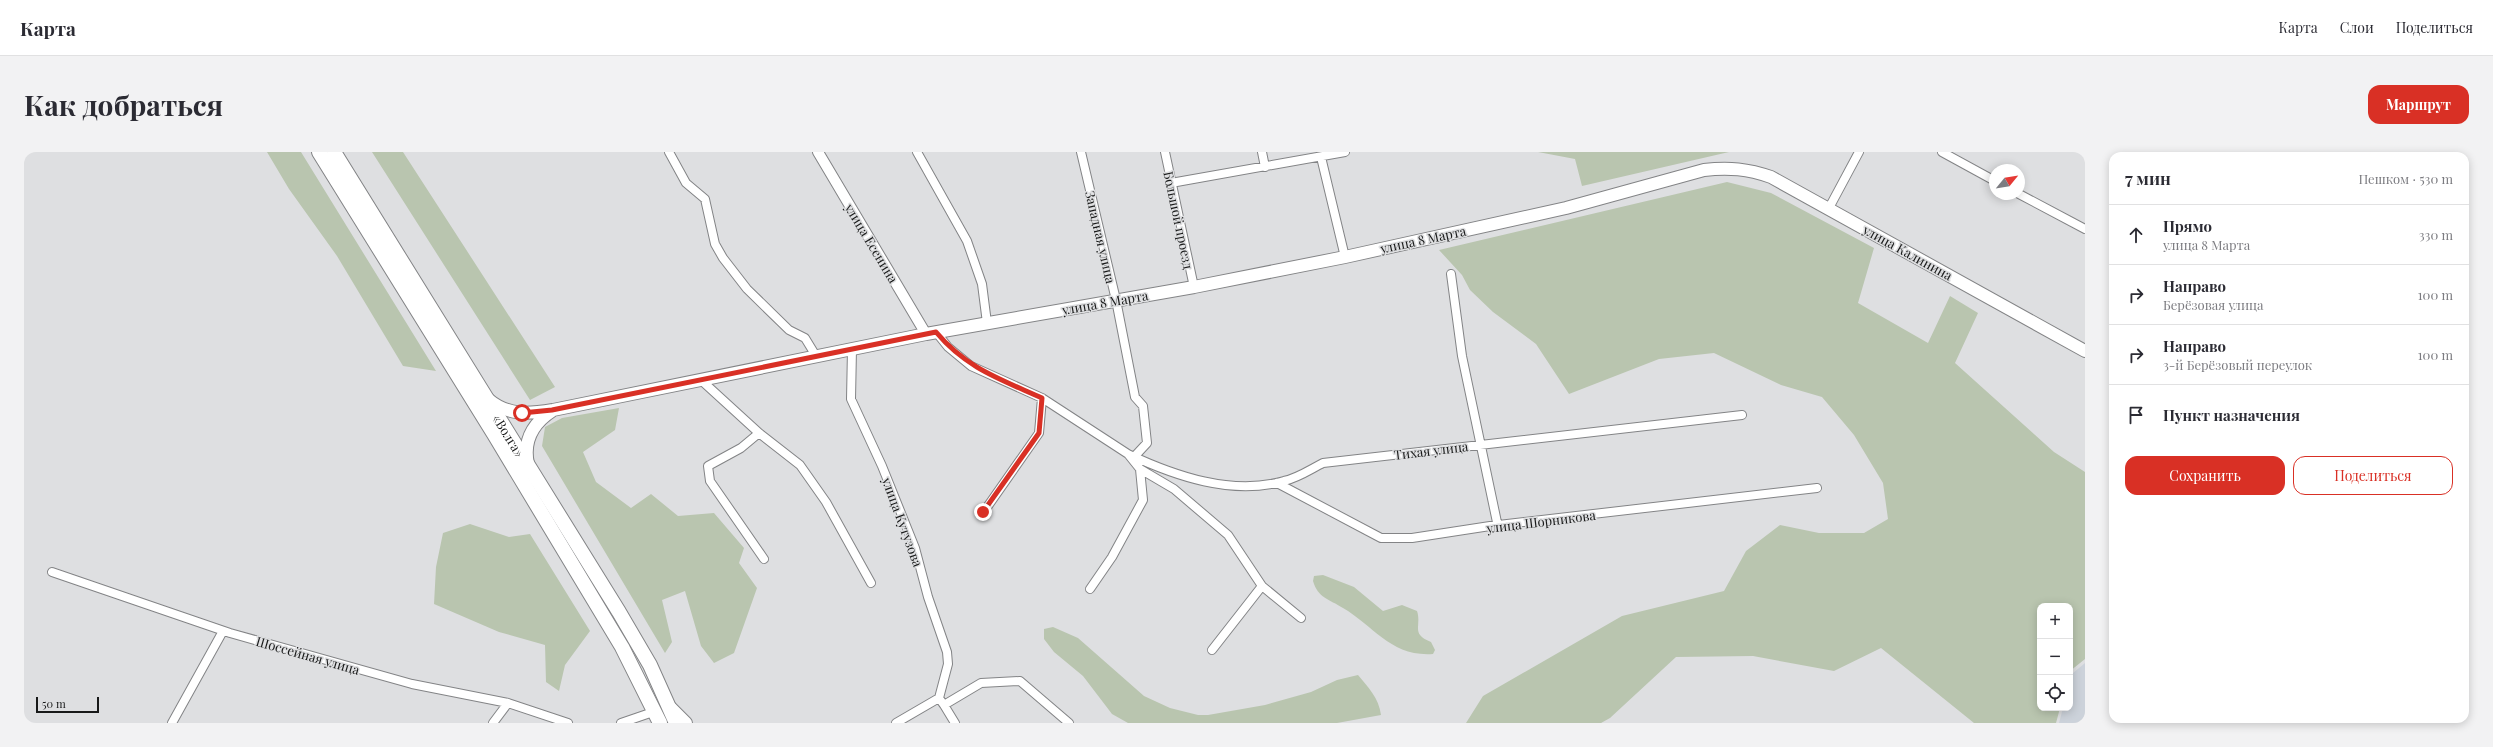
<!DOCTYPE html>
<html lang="ru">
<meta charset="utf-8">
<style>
:root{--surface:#fff;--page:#f2f2f3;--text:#2b2b33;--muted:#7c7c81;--line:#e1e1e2;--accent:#d93025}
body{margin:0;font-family:"Playfair Display",serif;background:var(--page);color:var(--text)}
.controls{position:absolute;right:12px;bottom:12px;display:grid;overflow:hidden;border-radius:8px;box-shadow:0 2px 10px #0003}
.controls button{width:36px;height:36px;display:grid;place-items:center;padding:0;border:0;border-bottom:1px solid var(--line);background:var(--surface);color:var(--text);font:20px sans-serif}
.compass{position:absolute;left:1965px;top:12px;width:36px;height:36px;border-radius:50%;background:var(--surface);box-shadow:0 2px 10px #0003;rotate:60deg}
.scale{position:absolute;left:12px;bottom:10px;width:63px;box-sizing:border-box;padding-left:4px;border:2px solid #181919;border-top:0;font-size:11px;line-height:14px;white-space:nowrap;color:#181919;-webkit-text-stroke:3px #dedfe1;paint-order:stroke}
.stop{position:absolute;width:12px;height:12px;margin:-9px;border:3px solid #d93025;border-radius:50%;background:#fff}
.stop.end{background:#d93025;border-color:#fff;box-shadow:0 1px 4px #0008}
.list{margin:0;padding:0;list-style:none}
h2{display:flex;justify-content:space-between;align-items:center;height:52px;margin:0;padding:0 16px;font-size:17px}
h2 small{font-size:13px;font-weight:400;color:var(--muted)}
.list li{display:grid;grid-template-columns:26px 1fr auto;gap:12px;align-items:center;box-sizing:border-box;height:60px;padding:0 16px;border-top:1px solid var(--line)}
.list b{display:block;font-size:15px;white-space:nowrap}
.list p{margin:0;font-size:13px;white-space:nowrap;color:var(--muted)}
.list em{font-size:13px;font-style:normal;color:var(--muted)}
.actions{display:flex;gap:8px;padding:12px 16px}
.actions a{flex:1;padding:9px 0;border:1px solid var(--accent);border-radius:12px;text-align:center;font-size:14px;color:var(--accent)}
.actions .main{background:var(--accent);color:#fff}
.icon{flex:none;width:22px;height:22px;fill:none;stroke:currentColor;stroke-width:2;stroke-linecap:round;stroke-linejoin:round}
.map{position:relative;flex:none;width:2061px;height:571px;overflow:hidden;border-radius:12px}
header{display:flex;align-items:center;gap:24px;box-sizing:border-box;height:56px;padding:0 20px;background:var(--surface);border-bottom:1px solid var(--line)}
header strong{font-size:19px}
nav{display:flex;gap:22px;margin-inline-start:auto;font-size:14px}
.intro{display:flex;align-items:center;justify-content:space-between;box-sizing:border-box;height:96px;padding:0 24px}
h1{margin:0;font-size:28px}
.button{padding:10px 18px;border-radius:12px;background:var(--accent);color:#fff;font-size:14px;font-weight:700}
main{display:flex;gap:24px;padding:0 24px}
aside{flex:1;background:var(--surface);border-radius:12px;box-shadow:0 2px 10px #0003}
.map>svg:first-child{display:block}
.built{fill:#ccd2da}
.green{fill:#b9c5af}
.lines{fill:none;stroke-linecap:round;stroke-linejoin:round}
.minor-casing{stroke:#838486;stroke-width:10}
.tertiary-casing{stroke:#838486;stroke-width:12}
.secondary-casing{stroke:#838486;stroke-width:14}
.trunk-casing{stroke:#838486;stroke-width:16}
.minor{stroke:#fff;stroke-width:8}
.tertiary{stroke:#fff;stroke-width:10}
.secondary{stroke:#fff;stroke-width:12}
.trunk{stroke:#fff;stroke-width:14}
.route{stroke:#d93025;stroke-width:5}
.labels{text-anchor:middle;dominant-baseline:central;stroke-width:3;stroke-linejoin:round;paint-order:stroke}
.street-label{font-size:13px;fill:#181919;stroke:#dedfe1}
</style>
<header>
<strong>Карта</strong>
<nav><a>Карта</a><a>Слои</a><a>Поделиться</a></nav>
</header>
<div class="intro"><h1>Как добраться</h1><a class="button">Маршрут</a></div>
<main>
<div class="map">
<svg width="2061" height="571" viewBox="0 0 2061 571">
<rect width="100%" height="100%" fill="#dedfe1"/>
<path class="built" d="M2061 511V571H2035L2039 556H2046V531L2049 521Z"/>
<path class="green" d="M243 0H277L412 219 379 214 313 104 265 37Z
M348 0H379L531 235 506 248Z
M1514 0H1705L1558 34 1551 7Z
M1703 30 1747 41 1850 96 1834 151 1904 191 1926 144 1954 161 1931 211 2030 300 2061 320V507L2046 519V454H2016V556H2036L2032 571H1950L1857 496 1810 519 1729 504 1652 505 1586 566 1577 571H1442L1459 544 1598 464 1700 439 1722 399 1756 373 1795 381H1840L1864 367 1859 331 1830 283 1798 245 1757 233 1690 201 1635 207 1545 242 1512 192 1469 160 1446 138 1438 123 1415 98Z
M595 256 591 278 559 300 572 330 607 356 627 342 654 364 690 361 720 396 715 411 733 436 710 501 690 511 677 494 661 439 638 448 648 490 641 501 518 294 521 275 538 266Z
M446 372 485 385 506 382 566 479 541 513 535 539 522 530 521 493 475 480 410 452 412 415 419 381Z
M1299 423 1330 435 1359 459 1378 453 1393 459C1398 474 1386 482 1407 490L1411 498 1409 502C1367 505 1350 474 1319 456 1305 447 1294 446 1289 429L1290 424Z
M1029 475 1054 486 1120 544 1146 556 1174 563H1184L1241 553 1287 540 1313 528 1334 523C1344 535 1355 546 1357 563L1313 571H1104L1088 562 1059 524 1030 500 1020 487V477Z"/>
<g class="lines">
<g class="minor-casing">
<path id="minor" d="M645 0 662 31 681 47 691 92 699 106 723 137 765 178 781 186 792 204
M893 0 943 89 958 132 963 171
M1057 0 1092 148 1111 245 1119 254 1123 291 1110 305
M1141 0 1170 135
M1238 0 1241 15
M1918 0 1971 29
M1297 5 1321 105
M1147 31 1321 0
M1995 42 2061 77
M1805 56 1835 0
M1427 122 1438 204 1474 375
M912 180 924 195 947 214 1018 246 1104 302 1116 317 1150 337 1204 383 1238 434 1277 466
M828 197 827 247 858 314 891 396 904 445 923 500 924 512 915 546
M677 228 735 281 717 296 684 314 686 329 740 407
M735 281 776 313 802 350 847 431
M1104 302C1151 324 1208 344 1260 329 1274 326 1287 317 1299 311L1718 263
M1253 331 1357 386H1388L1466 374 1793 336
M959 361 1015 281 1018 246
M28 420 206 481 388 532 484 551 544 571
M1066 437 1088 405 1119 348 1116 317
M1188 498 1238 434
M920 553 931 571
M148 571 199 479
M469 571 484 551
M597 571 632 559
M872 571 915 546 920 553 957 531 996 529 1045 571"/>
</g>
<g class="tertiary-casing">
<path id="tertiary" d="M794 0 902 182"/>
</g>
<g class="secondary-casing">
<path id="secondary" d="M464 247C484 264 504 262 529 258L902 182 1170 135 1321 105 1542 56 1680 18C1705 15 1724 17 1747 25L2061 199
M504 312C499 289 508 272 528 259
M647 556 662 571"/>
</g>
<g class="trunk-casing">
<g id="trunk">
<path d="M295 0 470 282 598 495 636 571"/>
<path id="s1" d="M310 0 595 460 626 513 652 571"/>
</g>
</g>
<use href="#minor" class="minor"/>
<use href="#tertiary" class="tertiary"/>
<use href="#secondary" class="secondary"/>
<use href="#trunk" class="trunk"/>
</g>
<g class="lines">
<path class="route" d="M498 261 528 258 912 180C942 216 976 227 1018 246L1015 281 959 360"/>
</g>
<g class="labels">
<g class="street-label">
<text transform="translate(1155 68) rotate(78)">Большой проезд</text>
<text transform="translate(1077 85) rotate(77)">Западная улица</text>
<text transform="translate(1399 87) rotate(-12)">улица 8 Марта</text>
<text transform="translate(848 91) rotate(59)">улица Есенина</text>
<text transform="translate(1884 100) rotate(29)">улица Калинина</text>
<text transform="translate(1081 150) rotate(-10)">улица 8 Марта</text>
<text stroke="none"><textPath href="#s1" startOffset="333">«Волга»</textPath></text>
<text transform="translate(1407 298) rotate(-7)">Тихая улица</text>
<text transform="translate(1517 369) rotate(-7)">улица Шорникова</text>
<text transform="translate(879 370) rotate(70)">улица Кутузова</text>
<text transform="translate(284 503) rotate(16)">Шоссейная улица</text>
</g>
</g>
</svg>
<div class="controls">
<button>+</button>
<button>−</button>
<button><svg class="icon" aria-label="locate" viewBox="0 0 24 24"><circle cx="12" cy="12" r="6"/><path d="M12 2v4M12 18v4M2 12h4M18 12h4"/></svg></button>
</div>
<svg class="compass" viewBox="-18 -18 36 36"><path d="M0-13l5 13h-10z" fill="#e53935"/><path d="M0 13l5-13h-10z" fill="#7c7c81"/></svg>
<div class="scale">50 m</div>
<div class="stop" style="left:498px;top:261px"></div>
<div class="stop end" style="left:959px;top:360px"></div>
</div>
<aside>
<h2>7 мин<small>Пешком · 530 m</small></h2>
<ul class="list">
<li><svg class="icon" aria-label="ahead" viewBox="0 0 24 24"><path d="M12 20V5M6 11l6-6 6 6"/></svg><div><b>Прямо</b><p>улица 8 Марта</p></div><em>330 m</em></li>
<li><svg class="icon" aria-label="right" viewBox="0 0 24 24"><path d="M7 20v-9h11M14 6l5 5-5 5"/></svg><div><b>Направо</b><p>Берёзовая улица</p></div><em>100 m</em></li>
<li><svg class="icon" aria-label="right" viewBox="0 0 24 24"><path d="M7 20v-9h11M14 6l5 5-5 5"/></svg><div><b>Направо</b><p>3-й Берёзовый переулок</p></div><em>100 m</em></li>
<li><svg class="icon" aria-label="arrive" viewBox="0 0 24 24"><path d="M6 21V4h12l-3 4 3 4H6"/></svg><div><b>Пункт назначения</b></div></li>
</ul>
<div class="actions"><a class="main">Сохранить</a><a>Поделиться</a></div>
</aside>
</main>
